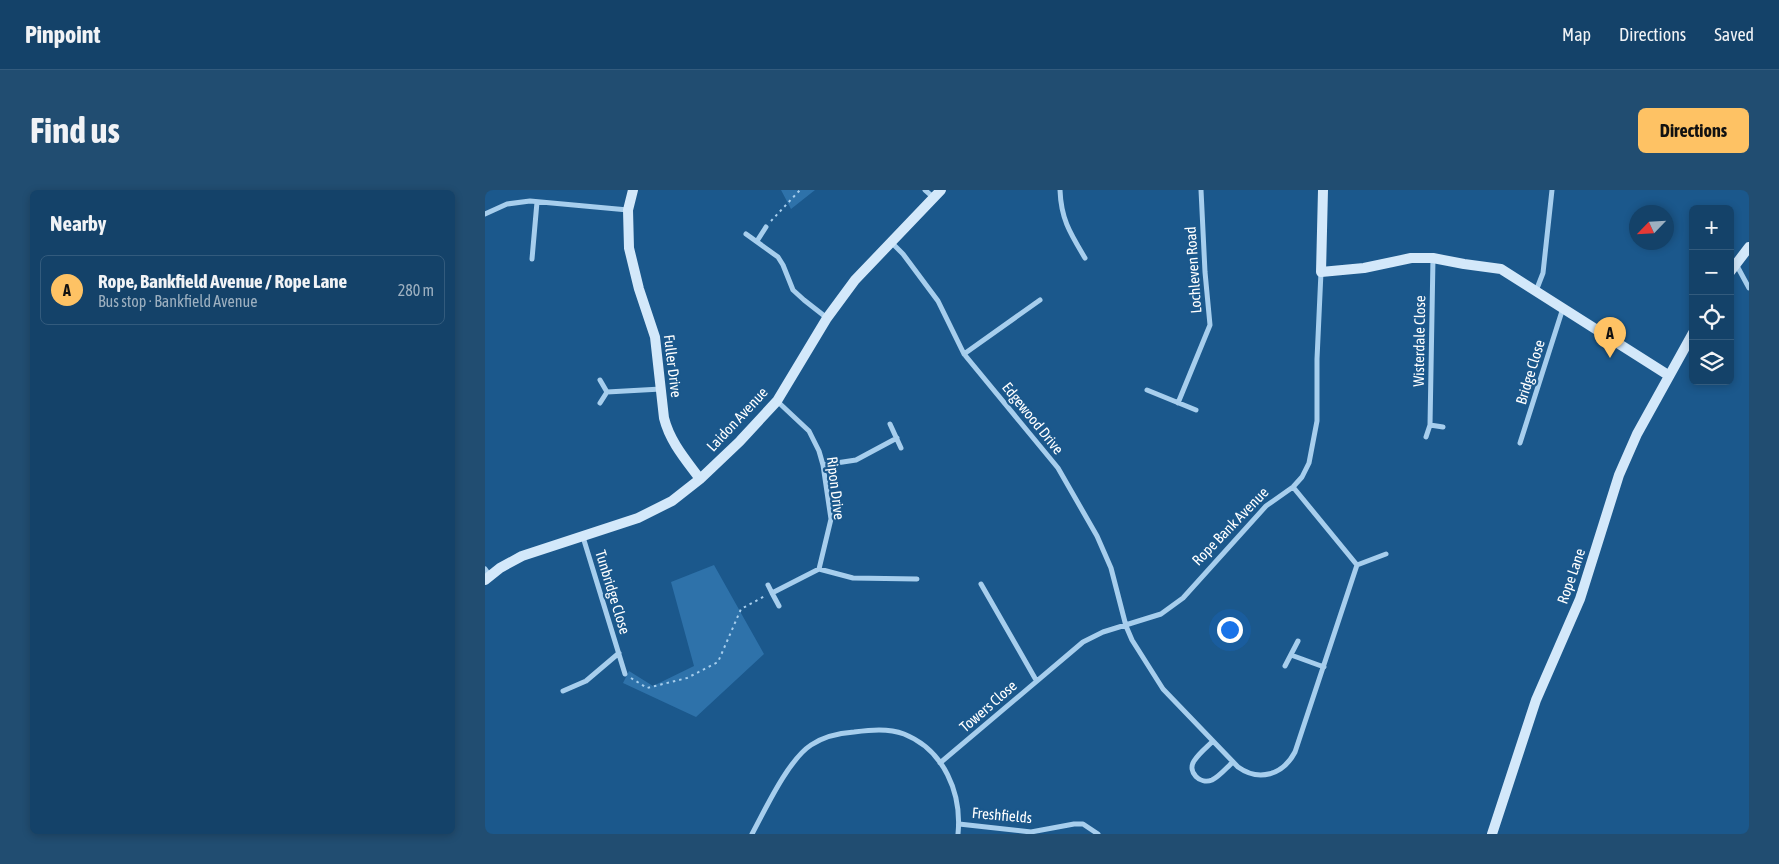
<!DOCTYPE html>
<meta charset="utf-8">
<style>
:root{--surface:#144269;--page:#214d71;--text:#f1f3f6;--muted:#9db0c0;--line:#335b7d;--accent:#fec264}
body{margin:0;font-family:"Asap Condensed",sans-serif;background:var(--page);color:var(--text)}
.controls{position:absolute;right:15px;top:15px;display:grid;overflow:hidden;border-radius:8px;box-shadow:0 2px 8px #0003}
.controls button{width:45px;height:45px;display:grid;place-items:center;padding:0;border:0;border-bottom:1px solid var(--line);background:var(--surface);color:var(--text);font:25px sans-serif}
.compass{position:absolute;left:1144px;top:15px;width:45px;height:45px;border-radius:50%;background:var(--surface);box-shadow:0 2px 8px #0003;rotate:245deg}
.you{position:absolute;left:744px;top:439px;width:18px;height:18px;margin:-12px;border:4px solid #fff;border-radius:50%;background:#1a73e8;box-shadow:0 0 0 8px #1a73e833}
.badge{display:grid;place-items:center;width:32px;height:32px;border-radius:50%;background:var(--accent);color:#111;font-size:16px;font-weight:700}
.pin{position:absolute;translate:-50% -41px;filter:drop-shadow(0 1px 2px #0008)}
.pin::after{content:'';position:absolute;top:26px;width:18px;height:15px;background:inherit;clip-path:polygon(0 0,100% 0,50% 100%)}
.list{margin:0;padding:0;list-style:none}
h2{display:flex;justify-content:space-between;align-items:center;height:65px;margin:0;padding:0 20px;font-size:21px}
h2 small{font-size:16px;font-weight:400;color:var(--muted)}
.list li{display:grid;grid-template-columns:32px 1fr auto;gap:15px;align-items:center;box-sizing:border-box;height:70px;margin:0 10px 10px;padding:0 10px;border:1px solid var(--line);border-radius:8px}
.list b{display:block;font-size:19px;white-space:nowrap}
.list p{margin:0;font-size:16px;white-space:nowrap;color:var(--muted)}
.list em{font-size:16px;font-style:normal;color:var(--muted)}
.icon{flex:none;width:28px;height:28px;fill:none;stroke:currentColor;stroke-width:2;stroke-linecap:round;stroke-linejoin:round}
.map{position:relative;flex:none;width:1264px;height:644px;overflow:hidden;border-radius:8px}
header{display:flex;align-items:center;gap:30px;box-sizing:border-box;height:70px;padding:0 25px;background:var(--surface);border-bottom:1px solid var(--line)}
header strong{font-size:24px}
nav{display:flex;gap:28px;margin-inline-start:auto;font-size:18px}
.intro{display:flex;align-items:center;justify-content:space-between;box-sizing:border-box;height:120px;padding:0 30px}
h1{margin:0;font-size:35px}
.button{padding:12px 22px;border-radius:8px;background:var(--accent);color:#111;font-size:18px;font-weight:700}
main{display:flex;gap:30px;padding:0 30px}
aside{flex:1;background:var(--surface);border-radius:8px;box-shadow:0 2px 8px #0003}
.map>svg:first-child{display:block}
.green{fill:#2e72aa}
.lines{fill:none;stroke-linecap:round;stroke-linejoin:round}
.path{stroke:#a7ceed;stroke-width:2;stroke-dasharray:2.5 4;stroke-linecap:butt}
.street{stroke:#a7ceed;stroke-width:5}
.secondary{stroke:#d3e8fa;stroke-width:10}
.labels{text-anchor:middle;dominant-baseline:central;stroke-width:4.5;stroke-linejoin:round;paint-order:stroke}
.street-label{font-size:15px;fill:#fff;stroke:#1b588c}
</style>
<header>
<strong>Pinpoint</strong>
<nav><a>Map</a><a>Directions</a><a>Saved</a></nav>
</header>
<div class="intro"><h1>Find us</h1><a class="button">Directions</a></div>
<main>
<aside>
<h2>Nearby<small></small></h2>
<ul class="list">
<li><span class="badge">A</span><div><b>Rope, Bankfield Avenue / Rope Lane</b><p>Bus stop · Bankfield Avenue</p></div><em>280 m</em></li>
</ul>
</aside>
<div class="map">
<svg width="1264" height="644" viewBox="0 0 1264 644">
<rect width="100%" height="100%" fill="#1b588c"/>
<path class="green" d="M296 0H330L306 19Z
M229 375 279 464 211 527 138 493 144 481 168 496 209 476 186 392Z"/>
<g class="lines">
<path class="path" d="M286 31 315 0
M146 488 162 498 202 488 233 472 256 419 280 406"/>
<path class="street" d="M440 0 448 7
M575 0C576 29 585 43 600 68
M0 24 22 14 45 11 143 20
M261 44 293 67 298 75 308 100 319 110 342 128
M272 51 281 37
M406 52 418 64 453 111 479 164 573 278 612 346 626 378 641 436 647 450 678 499 753 577C774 592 798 585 810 562L872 375 808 297
M47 69 52 12
M1251 74 1264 98
M1051 101 1058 83 1067 0
M479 164 555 110
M115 190 122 202
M662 200 711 220
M115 213 122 202 176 199
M693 213 725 135 720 82 716 0
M405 234 416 258
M945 235 958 237
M941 247 945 235 948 68
M1035 253 1078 118
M338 275 371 270 412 248
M98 347 140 484
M872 375 901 364
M0 379 5 386
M334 379 368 388 432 389
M496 394 551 490
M283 395 287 403 334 379 346 329 338 275 334 261 324 241 292 211
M287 403 294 416
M806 465 839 477
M800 476 813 451
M78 501 101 491 134 463
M728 551C722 557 714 563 709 571 702 582 715 595 727 590 735 586 742 577 748 572
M455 573 598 452 618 442 676 424 698 408 781 316 808 297 817 287 824 273 832 231V169L836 82
M474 634 546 642 589 634H598L613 644
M267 644C280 620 303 570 326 555 338 547 355 543 369 542 385 540 403 538 419 544 459 560 477 603 473 644"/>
<path class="secondary" d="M148 0 143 20 144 58 154 99 170 147 179 228C185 252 201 270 215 289
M838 0 836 82 879 78 926 68H948L979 74 1016 79 1183 185
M1245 82 1264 57
M0 390 15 378 37 366 153 328 187 311 215 289 255 251 292 211 342 128 370 90 456 0
M1007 644 1051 510 1095 409 1134 285 1152 244 1208 143"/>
</g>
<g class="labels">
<g class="street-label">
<text transform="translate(708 80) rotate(-94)">Lochleven Road</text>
<text transform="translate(934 151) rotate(-89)">Wisterdale Close</text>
<text transform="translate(188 176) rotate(83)">Fuller Drive</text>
<text transform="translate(1045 182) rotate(-73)">Bridge Close</text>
<text transform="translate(548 228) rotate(51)">Edgewood Drive</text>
<text transform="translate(252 229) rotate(-47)">Laidon Avenue</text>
<text transform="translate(351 298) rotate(83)">Ripon Drive</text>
<text transform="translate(745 336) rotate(-46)">Rope Bank Avenue</text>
<text transform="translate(1086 386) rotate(-71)">Rope Lane</text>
<text transform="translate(128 402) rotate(73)">Tunbridge Close</text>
<text transform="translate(503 516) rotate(-41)">Towers Close</text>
<text transform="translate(517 625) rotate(5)">Freshfields</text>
</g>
</g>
</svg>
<div class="controls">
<button>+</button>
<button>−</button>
<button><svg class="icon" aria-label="locate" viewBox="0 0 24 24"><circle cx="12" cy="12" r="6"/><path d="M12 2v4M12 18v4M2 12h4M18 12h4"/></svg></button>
<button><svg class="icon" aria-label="layers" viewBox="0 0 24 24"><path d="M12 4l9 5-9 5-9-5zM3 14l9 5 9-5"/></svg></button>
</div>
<svg class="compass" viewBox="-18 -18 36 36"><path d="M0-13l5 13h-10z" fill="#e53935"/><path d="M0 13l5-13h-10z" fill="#9db0c0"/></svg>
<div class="you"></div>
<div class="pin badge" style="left:1125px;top:168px">A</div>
</div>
</main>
